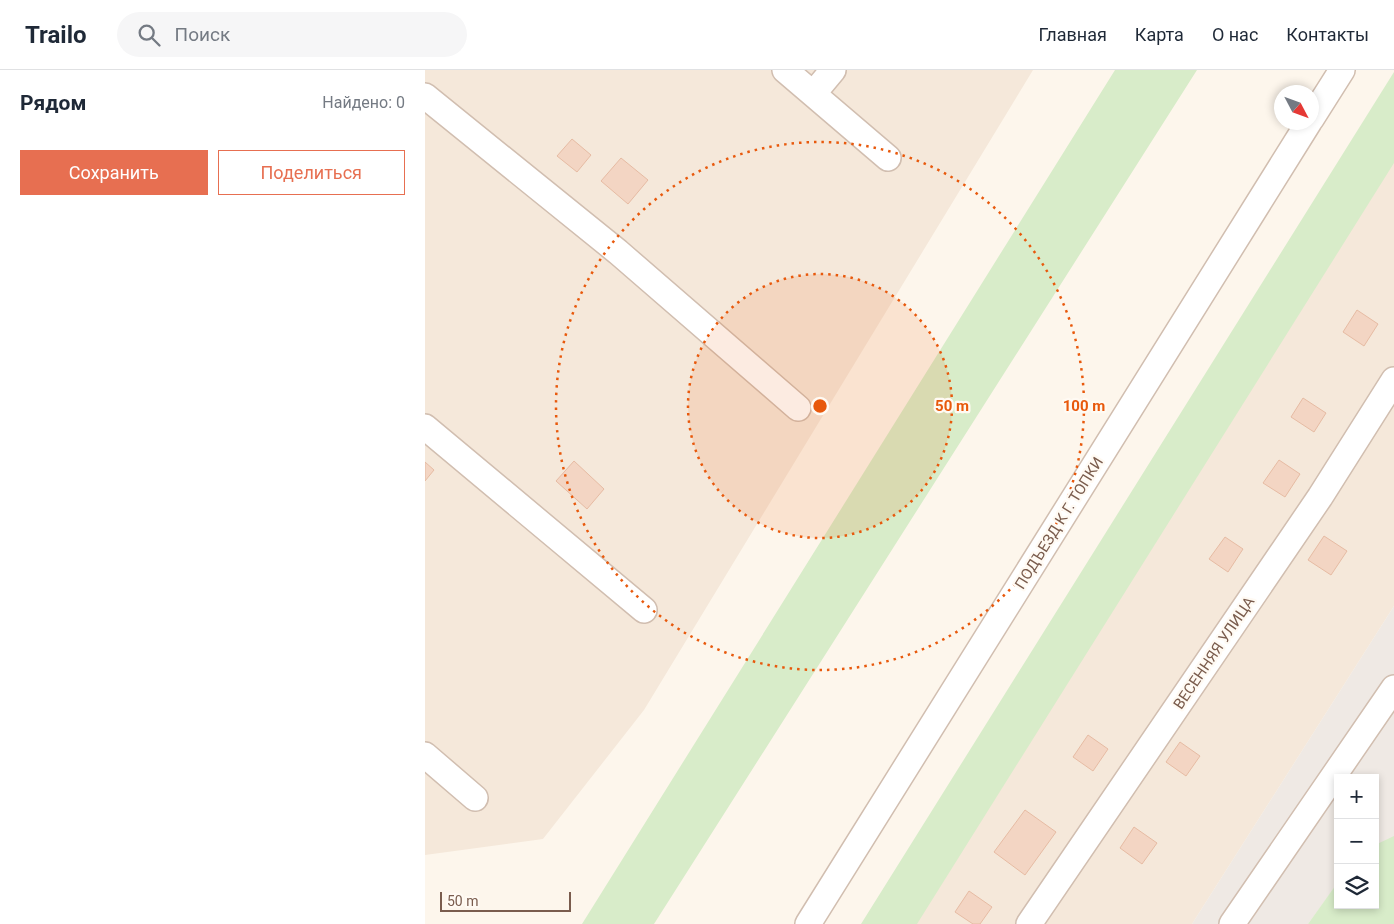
<!DOCTYPE html>
<html lang="ru">
<meta charset="utf-8">
<style>
:root{--surface:#fff;--page:#f6f6f7;--text:#1f2937;--muted:#747a83;--line:#e0e1e3;--accent:#e76f51}
body{margin:0;font-family:Roboto,sans-serif;background:var(--page);color:var(--text)}
.controls{position:absolute;right:15px;bottom:15px;display:grid;overflow:hidden;border-radius:0px;box-shadow:0 2px 8px #0003}
.controls button{width:45px;height:45px;display:grid;place-items:center;padding:0;border:0;border-bottom:1px solid var(--line);background:var(--surface);color:var(--text);font:25px sans-serif}
.compass{position:absolute;left:849px;top:15px;width:45px;height:45px;border-radius:50%;background:var(--surface);box-shadow:0 2px 8px #0003;rotate:131deg}
.scale{position:absolute;left:15px;bottom:12px;width:131px;box-sizing:border-box;padding-left:5px;border:2px solid #7a5c4d;border-top:0;font-size:14px;line-height:18px;white-space:nowrap;color:#7a5c4d;-webkit-text-stroke:4px #fffaf3;paint-order:stroke}
.list{margin:0;padding:0;list-style:none}
h2{display:flex;justify-content:space-between;align-items:center;height:65px;margin:0;padding:0 20px;font-size:21px}
h2 small{font-size:16px;font-weight:400;color:var(--muted)}
.actions{display:flex;gap:10px;padding:15px 20px}
.actions a{flex:1;padding:11px 0;border:1px solid var(--accent);border-radius:0px;text-align:center;font-size:18px;color:var(--accent)}
.actions .main{background:var(--accent);color:#fff}
.icon{flex:none;width:28px;height:28px;fill:none;stroke:currentColor;stroke-width:2;stroke-linecap:round;stroke-linejoin:round}
.map{position:relative;flex:none;width:969px;height:854px;overflow:hidden}
header{display:flex;align-items:center;gap:30px;box-sizing:border-box;height:70px;padding:0 25px;background:var(--surface);border-bottom:1px solid var(--line)}
header strong{font-size:24px}
nav{display:flex;gap:28px;margin-inline-start:auto;font-size:18px}
.search{width:350px;height:45px;background:var(--page);display:flex;align-items:center;gap:12px;box-sizing:border-box;padding:0 18px;border-radius:28px;color:var(--muted);font-size:19px}
main{display:flex}
aside{flex:1;background:var(--surface)}
.map>svg:first-child{display:block}
.residential{fill:#f5e8da}
.industrial{fill:#efe9e4}
.green{fill:#d8ecc9}
.building{fill:#f3d5c3;stroke:#e6bba3}
.lines{fill:none;stroke-linecap:round;stroke-linejoin:round}
.minor-casing{stroke:#d1beb0;stroke-width:28}
.minor{stroke:#fff;stroke-width:25}
.ring{fill:none;stroke:#e8590c;stroke-width:2.5;stroke-dasharray:2.5 5}
.labels{text-anchor:middle;dominant-baseline:central;stroke-width:4.5;stroke-linejoin:round;paint-order:stroke}
.street-label{font-size:15px;fill:#7a5c4d;stroke:#fffaf3}
.centre{fill:#e8590c;stroke:#fffaf3;stroke-width:2.5}
.ring-label{font-size:15px;text-anchor:middle;font-weight:bold;fill:#e8590c;stroke:#fffaf3;stroke-width:4.5;stroke-linejoin:round;paint-order:stroke}
</style>
<header>
<strong>Trailo</strong>
<div class="search"><svg class="icon" aria-label="search" viewBox="0 0 24 24"><circle cx="10" cy="10" r="6"/><path d="M15 15l6 6"/></svg>Поиск</div>
<nav><a>Главная</a><a>Карта</a><a>О нас</a><a>Контакты</a></nav>
</header>
<main>
<aside>
<h2>Рядом<small>Найдено: 0</small></h2>
<ul class="list">
</ul>
<div class="actions"><a class="main">Сохранить</a><a>Поделиться</a></div>
</aside>
<div class="map">
<svg width="969" height="854" viewBox="0 0 969 854">
<rect width="100%" height="100%" fill="#fdf6ec"/>
<path class="residential" d="M0 0H608L219 640 118 769 0 785Z
M969 76V536L767 854H485Z"/>
<path class="industrial" d="M969 536V791L950 798V708H913V813L883 854H767Z"/>
<path class="green" d="M690 0H772L229 854H157Z
M969 2V93L492 854H436Z
M969 766V854H883L913 812V835H950V775Z"/>
<path class="building" d="M147 69 166 85 152 102 132 86Z
M196 88 223 110 203 134 176 111Z
M932 240 953 254 939 276 918 262Z
M878 328 901 343 889 362 866 347Z
M854 390 875 404 860 427 838 413Z
M149 391 179 419 162 439 131 411Z
M0 392 9 400 0 411Z
M899 466 922 481 906 505 883 490Z
M800 467 818 479 803 502 784 489Z
M663 665 683 679 668 701 648 687Z
M755 672 775 686 761 706 741 692Z
M600 740 631 762 600 805 569 782Z
M709 757 732 773 717 794 695 778Z
M544 821 567 837 555 854H548L530 842Z"/>
<g class="lines">
<g class="minor-casing">
<path id="minor" d="M360 0 463 88
M388 24 408 0
M0 26 193 182 373 338
M886 49 917 0
M0 357 219 540
M0 685 50 728
M383 854 884 52
M604 854 895 427 969 310
M807 854 969 618"/>
</g>
<use href="#minor" class="minor"/>
</g>
<circle cx="395" cy="336" r="132" fill="#e8590c" fill-opacity=".12"/>
<g class="ring">
<circle cx="395" cy="336" r="132"/>
<circle cx="395" cy="336" r="264"/>
</g>
<g class="labels">
<g class="street-label">
<text transform="translate(634 453) rotate(-58)">ПОДЪЕЗД К Г. ТОПКИ</text>
<text transform="translate(789 583) rotate(-56)">ВЕСЕННЯЯ УЛИЦА</text>
</g>
</g>
<circle cx="395" cy="336" r="8" class="centre"/>
<g class="ring-label">
<text x="527" y="341">50 m</text>
<text x="659" y="341">100 m</text>
</g>
</svg>
<div class="controls">
<button>+</button>
<button>−</button>
<button><svg class="icon" aria-label="layers" viewBox="0 0 24 24"><path d="M12 4l9 5-9 5-9-5zM3 14l9 5 9-5"/></svg></button>
</div>
<svg class="compass" viewBox="-18 -18 36 36"><path d="M0-13l5 13h-10z" fill="#e53935"/><path d="M0 13l5-13h-10z" fill="#747a83"/></svg>
<div class="scale">50 m</div>
</div>
</main>
